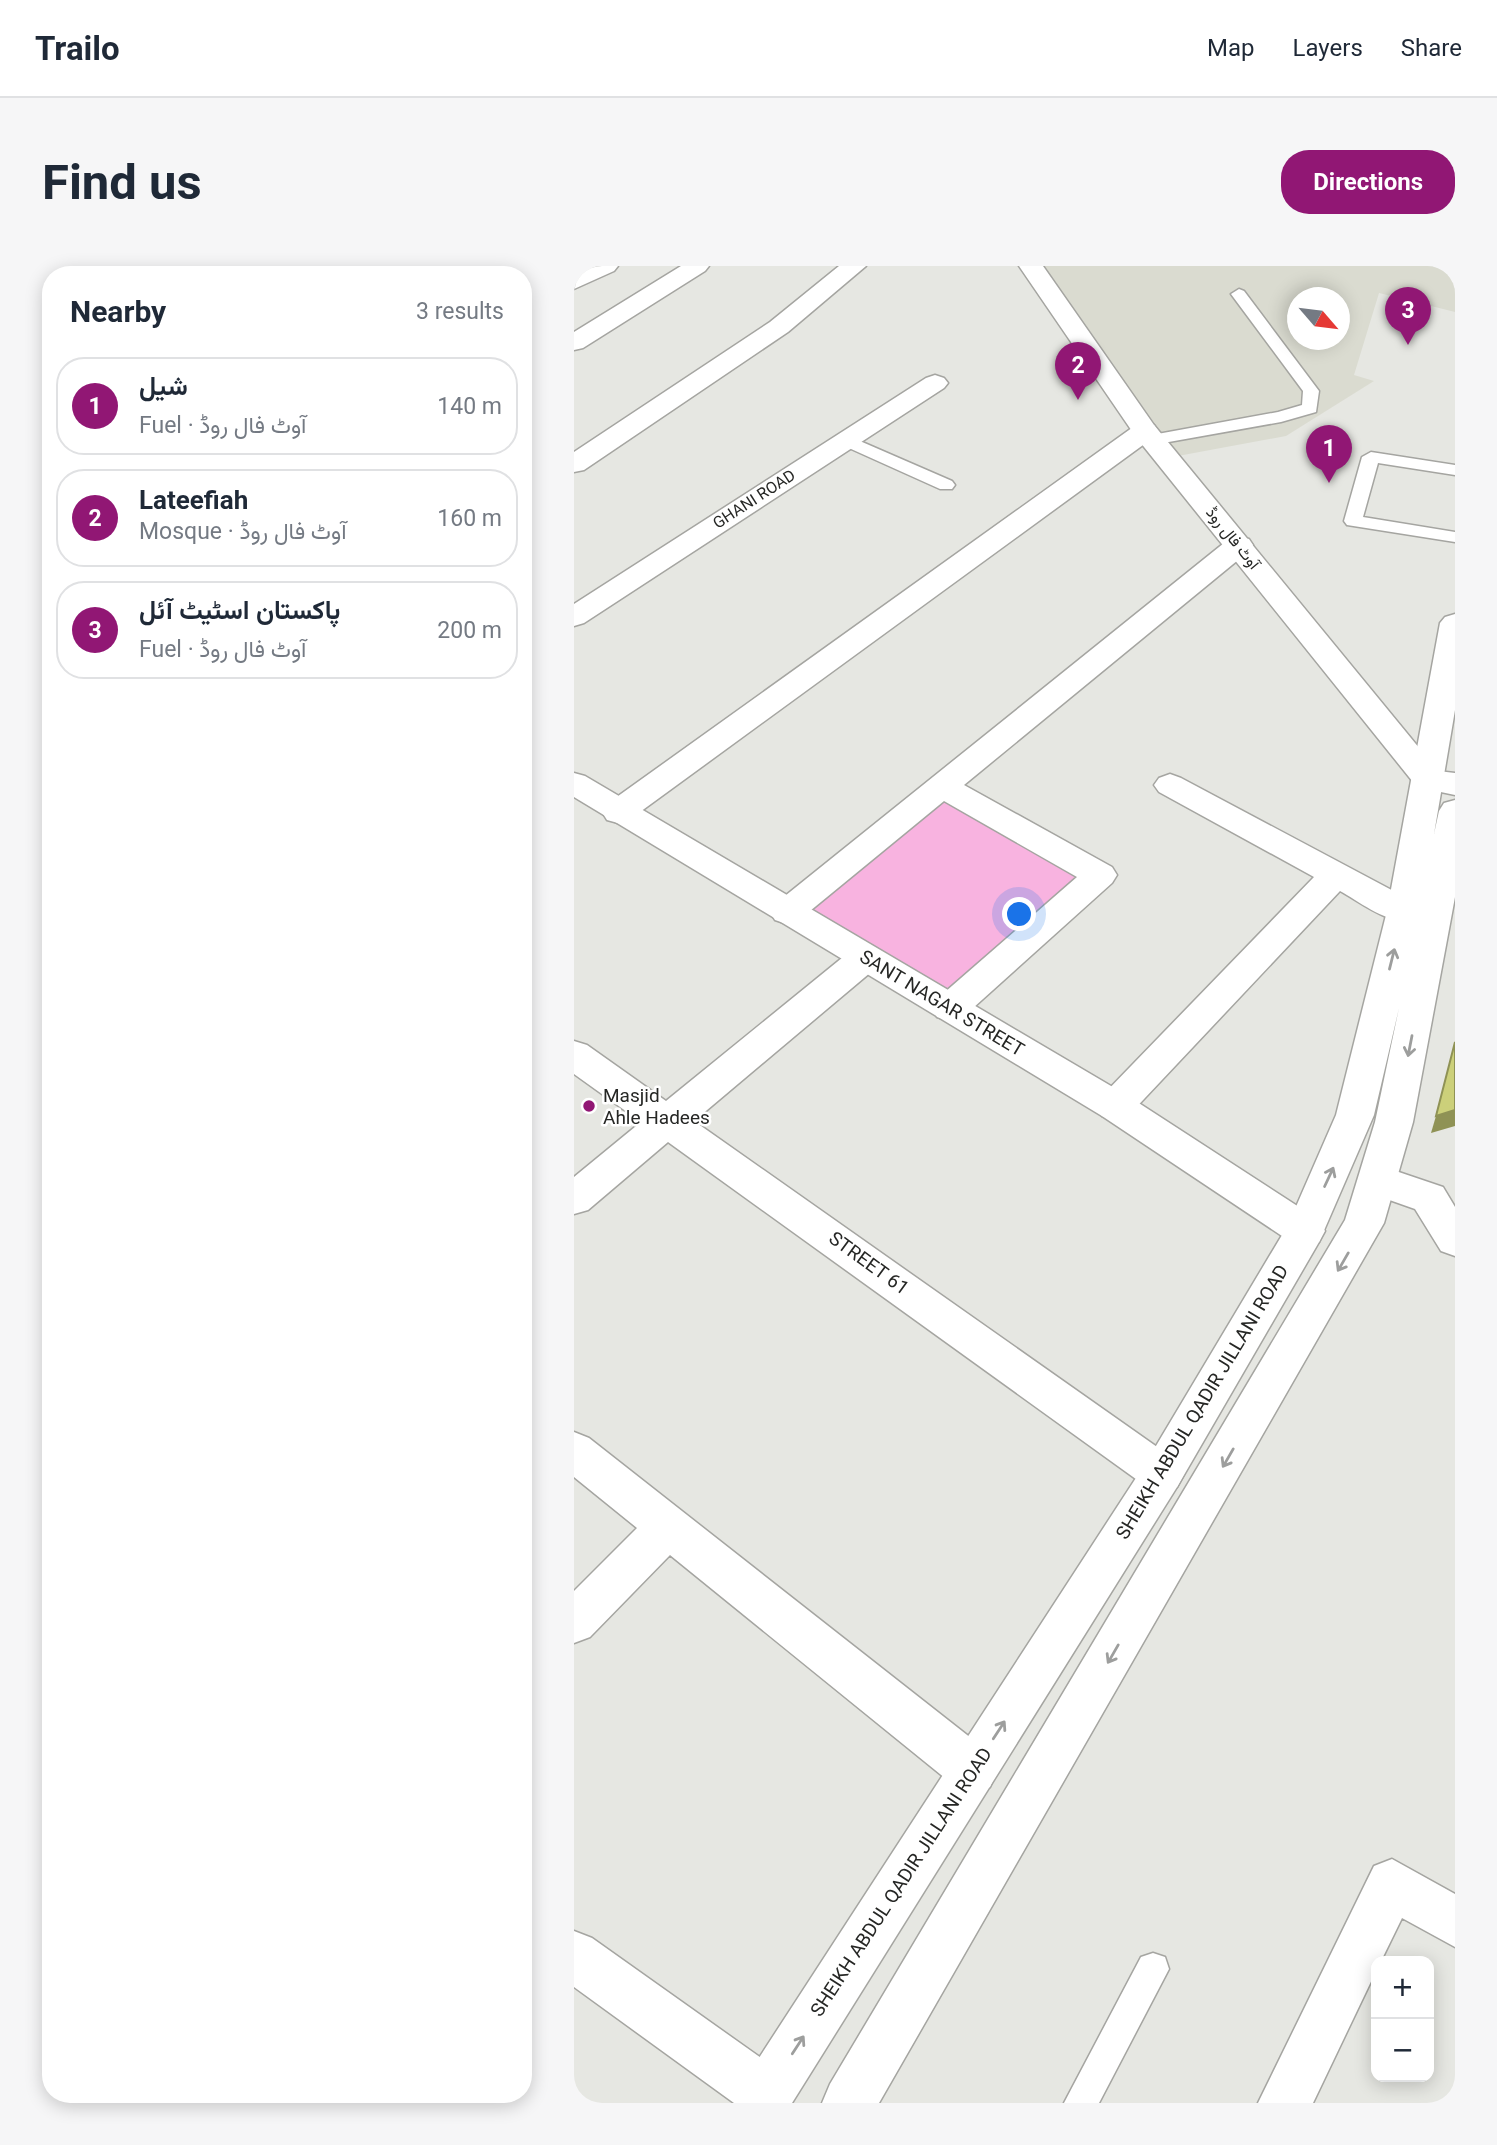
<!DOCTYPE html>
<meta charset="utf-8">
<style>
:root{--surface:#fff;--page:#f6f6f7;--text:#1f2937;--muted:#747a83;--line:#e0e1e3;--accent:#911774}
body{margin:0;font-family:Roboto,Vazirmatn,sans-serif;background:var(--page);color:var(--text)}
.controls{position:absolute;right:21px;bottom:21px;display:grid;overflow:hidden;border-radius:14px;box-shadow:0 4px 18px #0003}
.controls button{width:63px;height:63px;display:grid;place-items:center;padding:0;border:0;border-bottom:2px solid var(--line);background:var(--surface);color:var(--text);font:35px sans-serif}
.compass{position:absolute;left:713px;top:21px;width:63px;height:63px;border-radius:50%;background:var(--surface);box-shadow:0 4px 18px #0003;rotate:118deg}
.you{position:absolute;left:446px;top:649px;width:24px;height:24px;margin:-18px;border:5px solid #fff;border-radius:50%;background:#1a73e8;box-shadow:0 0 0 10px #1a73e833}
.badge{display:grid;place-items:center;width:46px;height:46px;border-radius:50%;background:var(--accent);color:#fff;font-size:23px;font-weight:700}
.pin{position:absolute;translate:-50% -58px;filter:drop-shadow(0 2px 4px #0008)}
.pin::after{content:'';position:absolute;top:37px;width:24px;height:21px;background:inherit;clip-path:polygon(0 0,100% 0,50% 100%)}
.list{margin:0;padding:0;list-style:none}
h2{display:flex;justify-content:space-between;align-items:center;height:91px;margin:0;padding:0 28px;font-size:30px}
h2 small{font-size:23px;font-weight:400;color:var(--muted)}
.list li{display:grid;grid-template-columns:46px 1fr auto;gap:21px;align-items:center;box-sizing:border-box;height:98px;margin:0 14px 14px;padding:0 14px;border:2px solid var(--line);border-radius:28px}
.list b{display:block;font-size:26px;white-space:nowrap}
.list p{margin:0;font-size:23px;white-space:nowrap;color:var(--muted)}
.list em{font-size:23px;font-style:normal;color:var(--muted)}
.map{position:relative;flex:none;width:881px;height:1837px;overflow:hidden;border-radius:28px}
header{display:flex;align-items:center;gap:42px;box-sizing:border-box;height:98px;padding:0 35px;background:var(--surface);border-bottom:2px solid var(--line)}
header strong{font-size:33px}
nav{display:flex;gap:38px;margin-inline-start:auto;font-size:24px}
.intro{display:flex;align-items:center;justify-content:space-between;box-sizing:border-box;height:168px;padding:0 42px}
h1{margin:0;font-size:49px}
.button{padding:18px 32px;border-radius:28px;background:var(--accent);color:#fff;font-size:24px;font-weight:700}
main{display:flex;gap:42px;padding:0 42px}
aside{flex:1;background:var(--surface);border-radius:28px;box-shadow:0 4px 18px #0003}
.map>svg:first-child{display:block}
.built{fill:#dadbd0;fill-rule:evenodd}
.green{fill:#f8b3e0}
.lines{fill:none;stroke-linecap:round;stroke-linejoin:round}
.service-casing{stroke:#a5a5a1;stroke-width:3}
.minor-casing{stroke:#a5a5a1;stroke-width:3}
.secondary-casing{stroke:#a5a5a1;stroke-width:3}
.primary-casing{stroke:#a5a5a1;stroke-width:3}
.service{fill:#fff;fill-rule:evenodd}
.minor{fill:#fff;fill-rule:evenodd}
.secondary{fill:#fff;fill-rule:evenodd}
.primary{fill:#fff;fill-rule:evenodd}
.shaded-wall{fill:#8f9255}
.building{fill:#ccd07a;stroke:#8f9255;stroke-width:2}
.oneway{stroke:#9d9e9d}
.poi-dot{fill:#911774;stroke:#fff;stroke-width:2.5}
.labels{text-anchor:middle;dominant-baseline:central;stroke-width:5;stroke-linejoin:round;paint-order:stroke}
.far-street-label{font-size:16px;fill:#262725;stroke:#fff}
.street-label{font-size:19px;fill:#262725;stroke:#fff}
.poi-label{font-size:19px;fill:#262725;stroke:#fff;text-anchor:start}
</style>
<header>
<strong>Trailo</strong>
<nav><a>Map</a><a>Layers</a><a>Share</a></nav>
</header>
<div class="intro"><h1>Find us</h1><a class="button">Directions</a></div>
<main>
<aside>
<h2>Nearby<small>3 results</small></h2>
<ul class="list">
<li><span class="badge">1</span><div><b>شیل</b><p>Fuel · آوٹ فال روڈ</p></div><em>140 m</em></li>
<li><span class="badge">2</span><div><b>Lateefiah</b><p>Mosque · آوٹ فال روڈ</p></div><em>160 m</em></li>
<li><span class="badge">3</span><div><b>پاکستان اسٹیٹ آئل</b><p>Fuel · آوٹ فال روڈ</p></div><em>200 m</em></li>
</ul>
</aside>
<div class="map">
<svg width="881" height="1837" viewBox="0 0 881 1837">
<rect width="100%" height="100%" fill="#e6e7e2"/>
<path class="built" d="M456 0H881V46L805 27 780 109 800 115 712 170 593 192ZM724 32H766V74H724Z"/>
<path class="green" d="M368 520 526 609 376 742 213 646Z"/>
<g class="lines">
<g class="service-casing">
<path id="service" d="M665 23 670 25 745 125 742 146 707 156 578 179 572 178 570 174 578 169 704 146 728 139 729 125 657 28Z
M272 169 378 215 381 219 378 223H366L266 178 264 174 266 170Z
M797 186 881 199V209L804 197 789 251 881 266V276L773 259 770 255 788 191Z
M579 1687 591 1691 595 1703 525 1837H490L567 1691Z"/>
</g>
<g class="minor-casing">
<path id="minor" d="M14 0H44L40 5 0 23V7Z
M107 0H135L131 5 9 82 0 84V66Z
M265 0H292L214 66 10 204 0 206V186L196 56Z
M361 109 370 112 374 117 370 122 10 357 0 360V338L352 112Z
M571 157 580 159 584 165 580 171 55 554 44 557 33 554 28 546 33 538 562 159Z
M665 271 675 273 679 279 675 285 390 519 538 601 543 609 538 617 389 751 376 755 363 751 358 742 363 733 503 611 370 535 225 654 213 658 201 654 196 646 201 638 655 273Z
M596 508 607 512 842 637 847 645 842 653C816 661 788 637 766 625L554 850 541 854 528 850 522 840 528 830 740 611 585 526 580 519 585 512Z
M291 680 303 683 308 692 303 701 120 855 603 1195 610 1208 603 1221 588 1227 573 1221 94 876 14 944 0 948V911L67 856 0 808V775L13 779 92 835 279 683Z
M804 899 869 921 881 941V990L867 985 841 943 790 925 785 914 790 903Z
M0 1166 15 1172 416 1487 423 1504 416 1521 399 1528 382 1521 96 1289 16 1371 0 1377V1325L63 1262 0 1211Z
M818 1593 881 1628V1681L828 1652 807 1695H802V1705L739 1837H684L800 1600Z
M0 1665 18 1672 211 1809 219 1828 215 1837H160L0 1721Z"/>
</g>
<g class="secondary-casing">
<path id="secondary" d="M445 0H469L580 159 864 505 881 507V529L843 521 562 171Z
M0 507 11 510 554 830 745 954 751 965 745 976 731 981 717 976 528 850 0 531Z"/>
</g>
<g class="primary-casing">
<path id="primary" d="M881 348V444L860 568 865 545 870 537 881 534V631L839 856 810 957 305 1837H248L256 1818 771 954 801 856 825 742 800 849 745 976 603 1221 218 1837H160L168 1818 573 1195 714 959 762 849 813 645 866 357 871 351Z"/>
</g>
<use href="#service" class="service"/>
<use href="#minor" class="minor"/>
<use href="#secondary" class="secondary"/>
<use href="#primary" class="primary"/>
</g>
<path class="shaded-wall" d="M881 844V860L857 867 862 850Z"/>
<path class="building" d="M881 776V844L862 850Z"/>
<defs><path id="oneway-shaft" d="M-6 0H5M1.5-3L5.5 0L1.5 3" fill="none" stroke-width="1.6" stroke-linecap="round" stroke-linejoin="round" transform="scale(1.75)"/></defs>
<g class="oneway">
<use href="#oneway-shaft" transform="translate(818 693) rotate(-76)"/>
<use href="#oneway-shaft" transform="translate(836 780) rotate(101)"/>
<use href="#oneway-shaft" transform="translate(755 911) rotate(-65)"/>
<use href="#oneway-shaft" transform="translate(769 996) rotate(120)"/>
<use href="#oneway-shaft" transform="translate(654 1192) rotate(120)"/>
<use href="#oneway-shaft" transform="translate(539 1388) rotate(120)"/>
<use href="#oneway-shaft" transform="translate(425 1464) rotate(-57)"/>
<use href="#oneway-shaft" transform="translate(224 1779) rotate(-57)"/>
</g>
<circle class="poi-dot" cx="15" cy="840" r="7"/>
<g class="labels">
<g class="far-street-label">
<text transform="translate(180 233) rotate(-33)">GHANI ROAD</text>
<text transform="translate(659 272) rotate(51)">آوٹ فال روڈ</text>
</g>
<g class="street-label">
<text transform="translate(368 737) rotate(31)">SANT NAGAR STREET</text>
<text transform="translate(295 997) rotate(36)">STREET 61</text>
<text transform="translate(628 1136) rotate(-59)">SHEIKH ABDUL QADIR JILLANI ROAD</text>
<text transform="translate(327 1616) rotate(-57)">SHEIKH ABDUL QADIR JILLANI ROAD</text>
</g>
<g class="poi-label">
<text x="29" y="829">Masjid<tspan x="29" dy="22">Ahle Hadees</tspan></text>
</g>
</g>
</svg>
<div class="controls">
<button>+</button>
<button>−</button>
</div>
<svg class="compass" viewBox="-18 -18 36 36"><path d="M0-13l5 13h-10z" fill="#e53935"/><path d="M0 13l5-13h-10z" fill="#747a83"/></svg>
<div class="you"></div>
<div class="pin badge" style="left:755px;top:217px">1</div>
<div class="pin badge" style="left:504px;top:134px">2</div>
<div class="pin badge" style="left:834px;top:79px">3</div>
</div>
</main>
